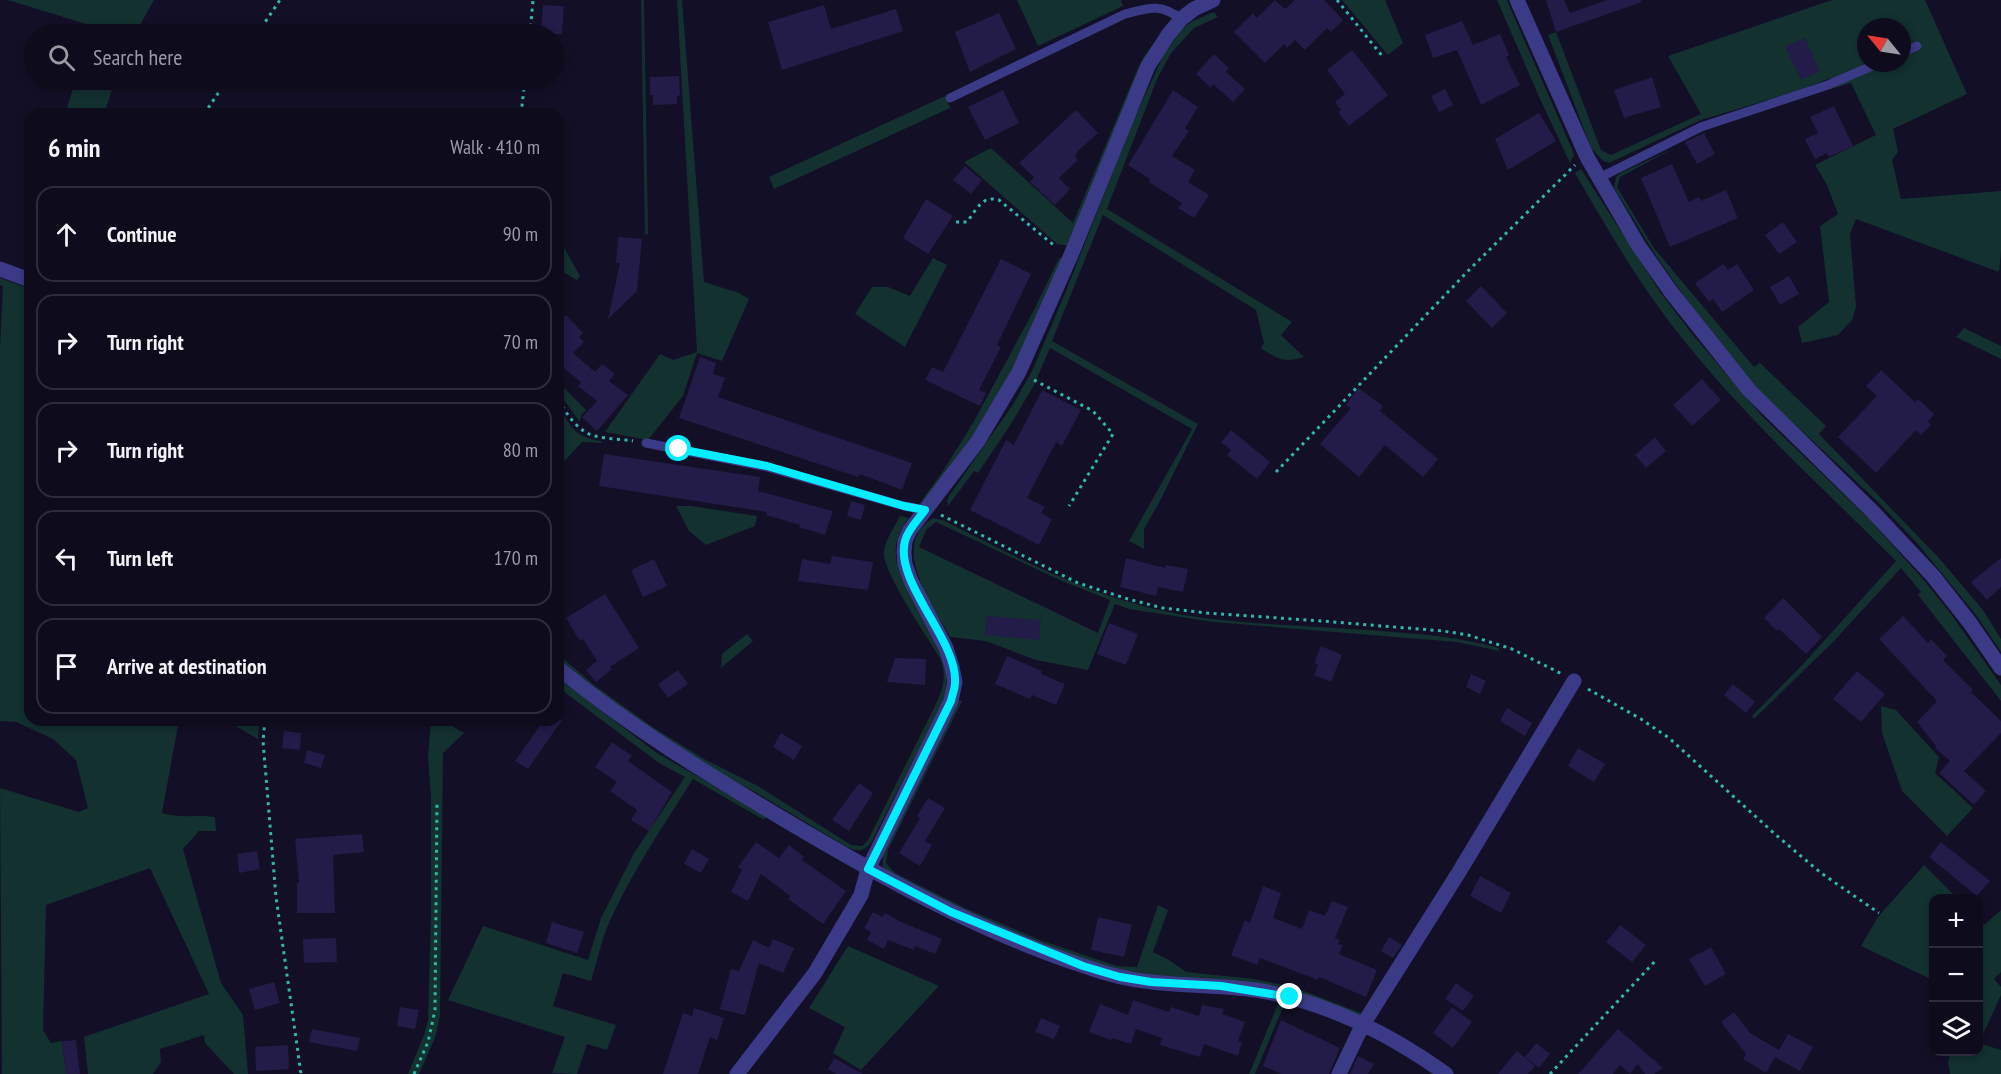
<!DOCTYPE html>
<meta charset="utf-8">
<style>
:root{--surface:#0e0b1d;--page:#171426;--text:#f1f3f6;--muted:#9b9ba4;--line:#2e2b3b}
body{margin:0;font-family:"PT Sans Narrow",sans-serif;background:var(--page);color:var(--text)}
.controls{position:absolute;right:18px;bottom:18px;display:grid;overflow:hidden;border-radius:12px;box-shadow:0 3px 9px #0003}
.controls button{width:54px;height:54px;display:grid;place-items:center;padding:0;border:0;border-bottom:2px solid var(--line);background:var(--surface);color:var(--text);font:30px sans-serif}
.compass{position:absolute;left:1857px;top:18px;width:54px;height:54px;border-radius:50%;background:var(--surface);box-shadow:0 3px 9px #0003;rotate:300deg}
.stop{position:absolute;width:18px;height:18px;margin:-14px;border:4px solid #01eeff;border-radius:50%;background:#fff}
.stop.end{background:#01eeff;border-color:#fff;box-shadow:0 2px 6px #0008}
.list{margin:0;padding:0;list-style:none}
h2{display:flex;justify-content:space-between;align-items:center;height:78px;margin:0;padding:0 24px;font-size:26px}
h2 small{font-size:20px;font-weight:400;color:var(--muted)}
.list li{display:grid;grid-template-columns:39px 1fr auto;gap:18px;align-items:center;box-sizing:border-box;height:96px;margin:0 12px 12px;padding:0 12px;border:2px solid var(--line);border-radius:18px}
.list b{display:block;font-size:22px;white-space:nowrap}
.list em{font-size:20px;font-style:normal;color:var(--muted)}
.icon{flex:none;width:33px;height:33px;fill:none;stroke:currentColor;stroke-width:2;stroke-linecap:round;stroke-linejoin:round}
.map{position:relative;flex:none;width:2001px;height:1074px;overflow:hidden}
.search{position:absolute;background:var(--surface);box-shadow:0 3px 9px #0003;left:24px;top:24px;width:540px;height:66px;display:flex;align-items:center;gap:15px;box-sizing:border-box;padding:0 21px;border-radius:33px;color:var(--muted);font-size:22px}
.panel{position:absolute;background:var(--surface);box-shadow:0 3px 9px #0003;left:24px;top:108px;width:540px;height:618px;border-radius:18px}
.map>svg:first-child{display:block}
.green{fill:#12312f;fill-rule:evenodd}
.building{fill:#231b48}
.lines{fill:none;stroke-linecap:round;stroke-linejoin:round}
.path{stroke:#2fb9ab;stroke-width:3;stroke-dasharray:3 4.5;stroke-linecap:butt}
.service{stroke:#3b3a86;stroke-width:9}
.minor{stroke:#3b3a86;stroke-width:15}
.tertiary{stroke:#3b3a86;stroke-width:15}
.route{stroke:#01eeff;stroke-width:8}
</style>
<div class="map">
<svg width="2001" height="1074" viewBox="0 0 2001 1074">
<rect width="100%" height="100%" fill="#130f27"/>
<path class="green" d="M8 0H154L135 34H97L99 28Z
M641 0H644L648 234H645Z
M677 0H682L704 282 739 293 749 299 722 361 697 353 683 396 648 440 605 432 660 354 673 360 697 352Z
M1017 0H1121L1123 6 1038 46Z
M1342 0H1385L1403 43 1388 55Z
M1497 0H1507L1513 14 1572 149 1574 155 1570 163 1540 99Z
M1832 0H1925L1967 94 1893 129 1898 152 1892 160 1901 199 2001 191V251L1999 272 1856 219 1850 234 1856 307 1852 320 1838 335 1802 343 1798 327 1829 302 1820 226 1838 214 1827 185 1815 165 1876 135 1851 83 1835 88 1831 78 1794 92 1701 120 1609 163 1602 160 1591 148 1548 35 1556 32 1601 150 1611 155 1701 114 1668 56ZM1866 27H1902V63H1866Z
M1214 12 1218 17 1194 28 1171 53 1157 79 1107 209 1292 322 1281 335 1304 357C1284 363 1278 360 1261 348L1264 343 1256 310 1103 215 1052 341 1198 424 1160 501 1144 529V549L1129 541 1192 429 1050 348 1034 385 1011 424 978 473 974 471 948 506 947 501 949 496 1014 403 1033 369 1066 291 1131 126 1163 56 1182 29 1192 21Z
M1171 20 1069 246 1057 244 964 162 991 148 1073 223 1137 70 1143 58Z
M76 80H115L104 114H65Z
M945 96 950 108 774 189 769 177Z
M1676 147 1620 177 1617 187 1654 248 1754 367 1760 363 1826 426 1819 434 1939 558 1983 610 2001 639V652L1976 615 1917 543 1877 501 1754 386 1693 309 1656 256 1614 188 1616 177 1621 173Z
M1581 169 1660 292 1693 335 1763 417 1869 519 1923 579 1951 614 2001 685V701L1918 595 1921 592 1901 568 1833 642 1754 719 1752 716 1805 662 1896 561C1826 491 1752 424 1690 348 1645 294 1610 234 1575 173Z
M558 237 580 276 577 280 558 269Z
M933 258 947 265 905 347 855 314 872 287H888L910 296Z
M1059 258 1064 259C1045 300 1028 343 1006 383 986 420 961 452 936 485 923 501 899 525 896 546 894 563 902 579 910 593 927 626 954 660 945 698L871 843C863 852 857 852 847 847L755 792 704 765 591 689 558 660V654L594 685 654 728 706 760 758 786 851 845 862 846 868 840 933 710C942 692 948 678 940 658 928 638 880 569 884 550 886 539 895 526 900 516L909 518 943 471 973 423 1034 310Z
M0 278 30 289V720H179L162 813C182 819 194 814 215 817L216 831H199L183 849 221 983 243 1015 248 1074H234L205 1043 204 1035 160 1049 161 1062 153 1074H88L84 1037 209 994 150 868 46 905 43 1030 51 1043 62 1041 66 1074H2L0 788 79 812 88 808 76 760 53 739 16 722 0 721V348L3 286 0 285Z
M1964 328 2001 346V359L1956 337Z
M558 382 586 410 581 415 580 422 558 392Z
M558 405C572 428 574 437 602 441L601 443 582 442 558 468Z
M676 506H691L757 516 755 526 706 545 689 531Z
M933 518 945 521C1031 565 1107 605 1204 618 1263 625 1323 627 1382 631 1421 634 1460 637 1499 648V651L1457 642 1213 622 1129 609 1115 604 1088 670 1036 660 986 641 950 637C933 604 888 546 933 518ZM936 522 1062 581 1110 600 1098 633 919 547 926 530Z
M747 634 753 641 721 668 722 654Z
M558 678 657 753 767 816 764 820 693 779C663 826 632 872 609 923 601 941 597 962 591 981L563 973 553 1006 616 1025 607 1050 587 1044 577 1074 552 1073 565 1037 448 1000 483 926 588 960 601 918 634 853 685 777 659 763 563 691 558 687Z
M959 701H962L888 850 886 863 895 873 965 908 1040 940 1117 966 1137 967 1158 905 1168 910 1153 952 1169 960 1186 972 1254 979 1296 988 1366 1015 1360 1019 1335 1007 1126 972 1090 962 1002 928 886 872 883 866 882 854Z
M1881 706 1896 710 1939 757 1935 773 1973 808 1947 836 1902 791 1882 733Z
M225 720H259L258 739Z
M431 720H442L464 733 443 753 440 1016 435 1038 419 1074H408L424 1035 428 1020 431 916V797L428 758Z
M1924 865 1957 898H1934L1933 980 1861 946 1878 917Z
M2001 910V972L1994 979 2001 987V995L1979 1043 2001 1050V1074H1950L1948 1061 1951 1052H1978L1979 920 1984 925Z
M848 946 939 986 861 1070 833 1053 845 1027 809 1008Z
M1278 1004 1284 1005 1255 1074H1249Z"/>
<path class="building" d="M1275 0 1285 9 1295 0H1324L1343 20 1331 32 1327 28 1305 50 1295 40 1287 48 1284 44 1265 63 1234 32 1253 13 1257 18Z
M1546 0H1564L1570 13 1607 0H1641L1642 2 1556 32Z
M543 5 564 6 562 34H545V32H541Z
M824 5 831 29 896 9 903 31 782 70 768 22Z
M999 13 1016 49 970 72 955 32Z
M1462 21 1473 45 1500 34 1509 55 1506 57 1520 85 1481 105 1457 50 1433 58 1425 35Z
M1805 38 1820 71 1801 80 1785 47Z
M1352 50 1388 95 1349 126 1338 112 1341 110 1335 102 1345 94 1327 70Z
M1214 54 1229 68 1226 72 1245 89 1233 102 1213 84 1211 88 1196 74Z
M679 76 680 95 677 96V104L653 105V95H650V77Z
M1652 77 1661 107 1624 118 1614 90Z
M1445 89 1453 105 1439 112 1431 96Z
M1003 90 1019 123 985 140 968 107Z
M1173 90 1198 107 1185 128 1189 131 1172 156 1195 170 1188 182 1209 195 1194 218 1178 208 1182 203 1149 182 1150 179 1128 165Z
M1834 106 1853 146 1829 157 1827 153 1815 159 1805 139 1818 133 1810 117Z
M1076 110 1098 133 1078 151 1075 156 1078 160 1059 178 1070 189 1055 205 1030 182 1034 177 1019 163Z
M1539 113 1556 141 1508 170 1495 139Z
M1704 133 1715 154 1697 164 1685 142Z
M1672 164 1689 202 1699 197 1701 201 1726 190 1738 218 1670 247 1641 178Z
M965 166 982 180 971 194 953 180Z
M926 199 953 216 928 254 903 238Z
M1783 222 1797 242 1779 254 1765 235Z
M618 237 642 239 637 291 608 319 620 263H616Z
M1001 259 1031 274 997 345 1001 347 979 390 986 393 980 406 925 380 932 367 943 372Z
M1723 264 1728 270 1737 264 1754 290 1722 312 1713 299 1709 302 1695 283Z
M1789 276 1799 294 1780 305 1770 287Z
M1481 286 1507 313 1492 328 1466 301Z
M566 315 583 333 579 337 584 342 573 353 595 372 602 364 615 374 609 381 628 395 597 431 582 417 597 401 578 386 581 382 560 365 558 366V323Z
M700 357 716 363 713 374 725 378 718 397 912 463 902 490 860 474 858 477 679 418Z
M1881 370 1915 402 1918 399 1934 414 1928 422 1931 425 1921 435 1916 430 1876 473 1838 437 1877 396 1866 386Z
M1702 379 1721 400 1692 426 1673 405Z
M1358 388 1383 406 1380 411 1438 459 1423 477 1385 445 1359 477 1320 444 1351 408 1346 405Z
M1042 390 1081 410 1062 446 1056 442 1027 498 1045 507 1041 513 1052 519 1039 545 970 510 1006 440 1014 445Z
M1231 430 1270 462 1257 479 1227 455 1231 450 1221 442Z
M1655 437 1666 451 1646 468 1635 455Z
M604 454 760 477 758 491 833 511 825 535 799 527 800 525 766 515 767 512 599 486Z
M851 501 865 505 861 520 847 516Z
M832 556 873 562 868 590 798 581 802 559 830 564Z
M1126 558 1165 568 1166 565 1188 569 1183 592 1158 587 1156 596 1120 587Z
M2001 558V587L1987 600 1971 582Z
M654 559 667 586 643 597 631 570Z
M605 594 639 648 610 667 612 669 596 682 586 670 597 661 583 639 580 641 566 618Z
M1783 598 1822 637 1806 654 1779 629 1777 631 1764 618Z
M987 616 1041 620 1039 640 985 635Z
M1903 616 1928 643 1931 639 1947 656 1943 660 1973 690 1971 692 2001 721V733L1964 771 1986 791 1974 805 1939 773 1950 761 1935 748 1936 746 1917 722 1937 701 1879 639Z
M1109 623 1138 634 1126 665 1097 654Z
M1321 646 1342 655 1331 682 1314 675 1318 665 1314 663Z
M1007 656 1042 671 1041 674 1065 684 1056 705 1032 695 1030 699 995 684Z
M895 658 926 659 925 685 887 682Z
M678 670 688 684 668 698 658 684Z
M1857 671 1885 694 1861 722 1833 699Z
M1471 674 1486 681 1480 694 1466 687Z
M1733 684 1755 702 1746 713 1724 695Z
M1507 708 1532 723 1525 736 1500 721Z
M544 720H562L528 769 515 761Z
M284 731 301 733 300 750 282 748Z
M781 733 802 746 794 760 773 747Z
M612 742 632 756 628 761 672 792 649 831 631 820 637 810 610 791 617 782 595 767Z
M1578 748 1605 764 1594 782 1568 766Z
M307 750 325 755 321 768 304 763Z
M859 783 873 793 849 831 832 820Z
M928 798 945 808 925 841 932 845 920 866 899 853 920 818 917 816Z
M362 834 364 852 333 855 335 913H297V883H299L295 839Z
M756 842 779 858 789 845 804 857 802 860 846 891 823 924 788 899 790 896 761 874 748 901 731 892 742 870 738 867Z
M1941 842 1990 881 1977 896 1929 857Z
M692 849 709 859 701 873 684 864Z
M257 851 260 869 239 873 237 854Z
M1480 876 1511 893 1501 913 1470 896Z
M1263 886 1281 893 1273 918 1302 929 1309 910 1325 916 1332 901 1348 907 1335 938 1340 940 1338 944 1343 945 1339 954 1377 970 1366 997 1319 977 1318 980 1260 958 1257 965 1231 955 1245 920 1250 923Z
M873 912 882 917 885 913 899 921 942 939 935 954 915 946 914 950 888 940 884 949 867 940 871 932 864 928Z
M1098 917 1132 925 1124 957 1091 950Z
M552 922 584 932 577 953 546 943Z
M1620 925 1646 945 1632 962 1606 942Z
M1389 937 1402 945 1393 958 1381 951Z
M336 938 337 962 304 963 303 939Z
M773 939 794 948 783 973 759 963 745 1015 720 1009 731 969 739 971 753 940 769 948Z
M1711 947 1726 974 1705 986 1689 959Z
M274 982 280 1003 255 1010 249 989Z
M1456 983 1474 996 1463 1011 1445 999Z
M1133 1000 1169 1012 1171 1007 1199 1016 1202 1005 1224 1009 1222 1014 1245 1022 1238 1041 1242 1042 1238 1056 1204 1044 1200 1057 1160 1045 1162 1038 1136 1029 1131 1044 1112 1038 1111 1040 1089 1032 1100 1004 1128 1015Z
M400 1007 419 1010 415 1029 397 1026Z
M1452 1007 1472 1022 1453 1048 1433 1033Z
M694 1008 724 1018 717 1040 710 1037 698 1074H663L683 1013 692 1016Z
M1734 1012 1750 1033 1779 1050 1766 1073 1743 1059 1746 1054 1721 1022Z
M1041 1018 1060 1026 1054 1039 1035 1032Z
M1281 1020 1340 1048 1329 1074H1281L1263 1066Z
M312 1029 360 1038 357 1051 309 1042Z
M1618 1029 1663 1068 1654 1074H1645L1638 1064 1630 1074 1620 1065 1613 1074H1578Z
M1788 1034 1813 1047 1800 1071 1775 1057Z
M76 1040 80 1074H66L62 1041Z
M1536 1043 1550 1054 1539 1068 1525 1057Z
M288 1045 289 1069 256 1071 255 1047Z
M1517 1051 1535 1066 1528 1074H1498Z
M1358 1056 1374 1064 1368 1074H1350Z
M834 1058 863 1074H836L828 1069Z"/>
<g class="lines">
<path class="path" d="M1337 0 1383 57
M257 34 280 0
M530 34 533 0
M204 114 227 80
M521 114 525 80
M956 222H967C976 210 982 195 999 200L1056 247
M1034 380 1093 411 1113 434 1069 506
M558 400C567 414 578 432 595 436 607 439 621 439 633 441
M1276 472 1468 271 1575 165
M941 515 1078 583 1128 599 1163 608 1207 613 1322 621 1443 631 1468 635 1512 649 1562 674
M1588 689 1641 719 1669 738 1776 835 1821 873 1879 913
M265 720 263 741 276 897 301 1074
M414 1074 428 1042 435 1010 437 801
M1550 1074 1657 959"/>
<path class="service" d="M1902 53 1917 46
M950 98 1125 14C1149 8 1160 3 1181 19
M1599 178 1701 127 1828 85 1879 63
M646 443 767 467 904 506 925 510"/>
<path class="minor" d="M0 269 30 280
M558 668C629 726 706 773 785 820 881 877 978 931 1084 966 1106 974 1129 980 1152 982 1186 986 1221 985 1256 990 1324 1001 1390 1034 1446 1074
M737 1074 815 973 861 895 868 869 951 701 955 682 952 667 946 648 911 581 905 564 904 552 905 541 910 530 978 441 1019 372 1071 255 1148 66 1168 35 1181 19 1194 9 1213 0
M1339 1074 1362 1026 1459 872 1574 681"/>
<path class="tertiary" d="M1517 0 1587 157 1638 245 1671 292 1749 390 1873 512 1933 576 1970 623 2001 668"/>
</g>
<g class="lines">
<path class="route" d="M679 449 767 466 904 506 925 510C918 520 908 529 905 541 894 583 958 640 955 683 955 689 952 695 951 701L868 869 951 912 1083 966 1120 977 1151 982 1221 986 1290 997"/>
</g>
</svg>
<div class="controls">
<button>+</button>
<button>−</button>
<button><svg class="icon" aria-label="layers" viewBox="0 0 24 24"><path d="M12 4l9 5-9 5-9-5zM3 14l9 5 9-5"/></svg></button>
</div>
<svg class="compass" viewBox="-18 -18 36 36"><path d="M0-13l5 13h-10z" fill="#e53935"/><path d="M0 13l5-13h-10z" fill="#9b9ba4"/></svg>
<div class="stop" style="left:679px;top:449px"></div>
<div class="stop end" style="left:1290px;top:997px"></div>
<div class="search"><svg class="icon" aria-label="search" viewBox="0 0 24 24"><circle cx="10" cy="10" r="6"/><path d="M15 15l6 6"/></svg>Search here</div>
<section class="panel">
<h2>6 min<small>Walk · 410 m</small></h2>
<ul class="list">
<li><svg class="icon" aria-label="ahead" viewBox="0 0 24 24"><path d="M12 20V5M6 11l6-6 6 6"/></svg><div><b>Continue</b></div><em>90 m</em></li>
<li><svg class="icon" aria-label="right" viewBox="0 0 24 24"><path d="M7 20v-9h11M14 6l5 5-5 5"/></svg><div><b>Turn right</b></div><em>70 m</em></li>
<li><svg class="icon" aria-label="right" viewBox="0 0 24 24"><path d="M7 20v-9h11M14 6l5 5-5 5"/></svg><div><b>Turn right</b></div><em>80 m</em></li>
<li><svg class="icon" aria-label="left" viewBox="0 0 24 24"><path d="M17 20v-9H6M10 6l-5 5 5 5"/></svg><div><b>Turn left</b></div><em>170 m</em></li>
<li><svg class="icon" aria-label="arrive" viewBox="0 0 24 24"><path d="M6 21V4h12l-3 4 3 4H6"/></svg><div><b>Arrive at destination</b></div></li>
</ul>
</section>
</div>
